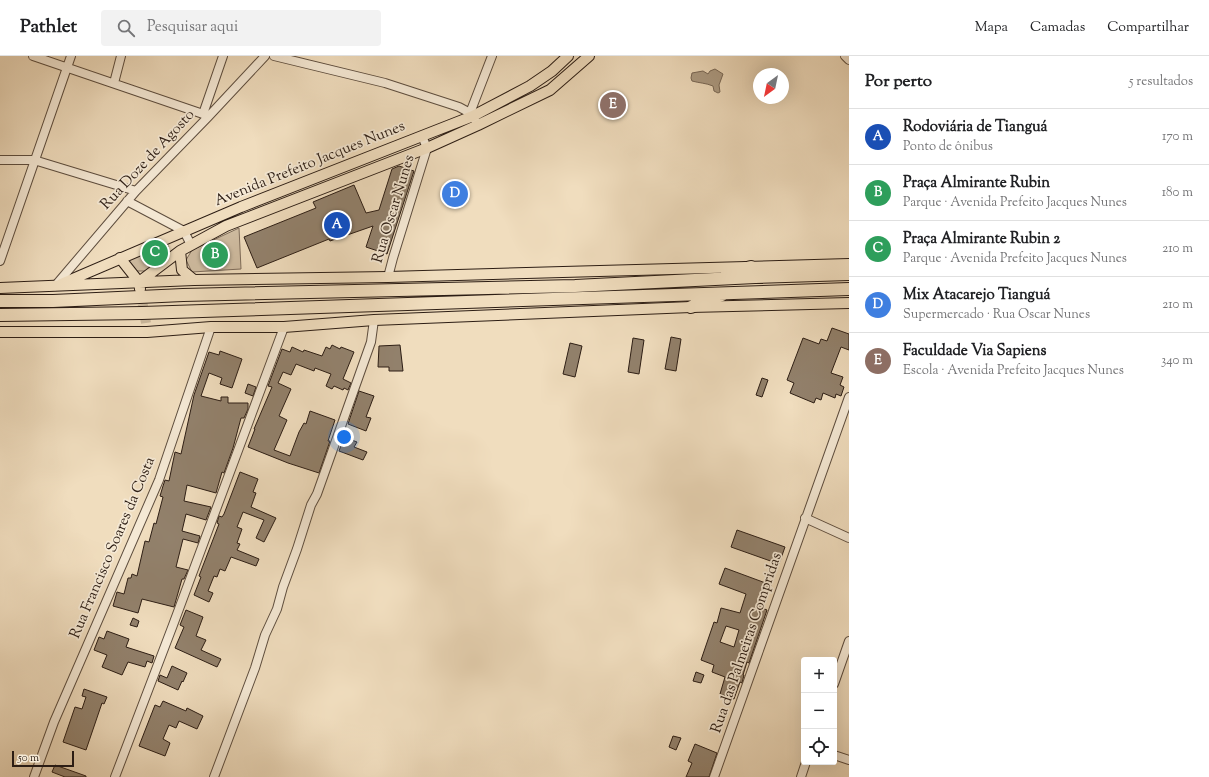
<!DOCTYPE html>
<html lang="pt">
<meta charset="utf-8">
<style>
:root{--surface:#fff;--page:#f2f2f2;--text:#202124;--muted:#757577;--line:#e0e0e0;--accent:#7c3aed}
body{margin:0;font-family:"Sorts Mill Goudy",serif;background:var(--page);color:var(--text)}
.controls{position:absolute;right:12px;bottom:12px;display:grid;overflow:hidden;border-radius:4px;box-shadow:0 4px 16px #0002}
.controls button{width:36px;height:36px;display:grid;place-items:center;padding:0;border:0;border-bottom:1px solid var(--line);background:var(--surface);color:var(--text);font:20px sans-serif}
.compass{position:absolute;left:753px;top:12px;width:36px;height:36px;border-radius:50%;background:var(--surface);box-shadow:0 4px 16px #0002;rotate:213deg}
.scale{position:absolute;left:12px;bottom:10px;width:62px;box-sizing:border-box;padding-left:4px;border:2px solid #2c1d14;border-top:0;font-size:11px;line-height:14px;white-space:nowrap;color:#2c1d14;-webkit-text-stroke:3px #f5e9d5;paint-order:stroke}
.you{position:absolute;left:344px;top:381px;width:14px;height:14px;margin:-10px;border:3px solid #fff;border-radius:50%;background:#1a73e8;box-shadow:0 0 0 6px #1a73e833}
.badge{display:grid;place-items:center;width:26px;height:26px;border-radius:50%;background:var(--accent);color:#fff;font-size:13px;font-weight:700}
.pin{position:absolute;translate:-50% -50%;border:2px solid #fff;box-shadow:0 1px 4px #0006}
.list{margin:0;padding:0;list-style:none}
h2{display:flex;justify-content:space-between;align-items:center;height:52px;margin:0;padding:0 16px;font-size:17px}
h2 small{font-size:13px;font-weight:400;color:var(--muted)}
.list li{display:grid;grid-template-columns:26px 1fr auto;gap:12px;align-items:center;box-sizing:border-box;height:56px;padding:0 16px;border-top:1px solid var(--line)}
.list b{display:block;font-size:15px;white-space:nowrap}
.list p{margin:0;font-size:13px;white-space:nowrap;color:var(--muted)}
.list em{font-size:13px;font-style:normal;color:var(--muted)}
.icon{flex:none;width:22px;height:22px;fill:none;stroke:currentColor;stroke-width:2;stroke-linecap:round;stroke-linejoin:round}
.map{position:relative;flex:none;width:849px;height:721px;overflow:hidden}
header{display:flex;align-items:center;gap:24px;box-sizing:border-box;height:56px;padding:0 20px;background:var(--surface);border-bottom:1px solid var(--line)}
header strong{font-size:19px}
nav{display:flex;gap:22px;margin-inline-start:auto;font-size:14px}
.search{width:280px;height:36px;background:var(--page);display:flex;align-items:center;gap:10px;box-sizing:border-box;padding:0 14px;border-radius:4px;color:var(--muted);font-size:15px}
main{display:flex}
aside{flex:1;background:var(--surface)}
.map>svg:first-child{display:block}
.green{fill:#cfbca1;stroke:#7e6c5a}
.water{fill:#ad9c84;stroke:#796957}
.building{fill:#92816c;stroke:#2c1d14;fill-rule:evenodd}
.lines{fill:none;stroke-linecap:round;stroke-linejoin:round}
.major-tunnel{stroke:#c9b79c;stroke-width:10;stroke-dasharray:10 5;stroke-linecap:butt}
.minor-casing{stroke:#5d4d3e;stroke-width:10}
.major-casing{stroke:#2c1d14;stroke-width:12}
.highway-casing{stroke:#2c1d14;stroke-width:14}
.minor{stroke:#f5e9d5;stroke-width:8}
.major{stroke:#f0ddbe;stroke-width:10}
.highway{stroke:#f0ddbe;stroke-width:12}
.labels{text-anchor:middle;dominant-baseline:central;stroke-width:3.5;stroke-linejoin:round;paint-order:stroke}
.street-label{font-size:15px;fill:#2c1d14;stroke:#f5e9d5}
</style>
<header>
<strong>Pathlet</strong>
<div class="search"><svg class="icon" aria-label="search" viewBox="0 0 24 24"><circle cx="10" cy="10" r="6"/><path d="M15 15l6 6"/></svg>Pesquisar aqui</div>
<nav><a>Mapa</a><a>Camadas</a><a>Compartilhar</a></nav>
</header>
<main>
<div class="map">
<svg width="849" height="721" viewBox="0 0 849 721">
<rect width="100%" height="100%" fill="#f0ddbe"/>
<filter id="stains"><feTurbulence type="fractalNoise" baseFrequency=".005" numOctaves="4"/><feColorMatrix values="0 0 0 0 .2 0 0 0 0 .09 0 0 0 0 .02 0 0 0 .5 -.17"/></filter>
<radialGradient id="worn" r=".72"><stop offset=".6" stop-color="#630" stop-opacity="0"/><stop offset="1" stop-color="#630" stop-opacity=".3"/></radialGradient>
<path class="green" d="M239 172 241 213 192 216 186 204 192 194Z
M169 190 150 215H134L124 204Z"/>
<path class="water" d="M715 13 723 18 719 29 720 36 718 37 714 35 713 30C706 27 699 27 692 25L691 22 692 17 703 15 708 18 710 15Z"/>
<path class="building" d="M399 110 414 115 387 198 366 191 373 170 330 185 329 183 257 212 244 181 316 152 313 146 354 129 366 157 379 154 392 113Z
M832 272 849 278V294L841 291 831 317 843 321 840 329 844 331 841 340 836 338 835 342 823 337 821 344 816 342 814 347 790 337 794 327 787 324 803 282 819 288 821 283 827 285Z
M671 281 681 283 676 315 665 313Z
M633 282 644 284 639 318 628 316Z
M570 287 582 290 575 321 563 318Z
M332 289 340 293 341 291 354 296 343 323 351 327 348 334 344 332 343 334 334 330 332 333 326 330 331 318 315 312 314 315 296 308 291 319 283 316 278 327 291 333 279 360 287 364 274 394 290 400 299 376 304 367 306 368 310 355 335 364 328 385H330L319 417 288 407 248 391 255 373H254L272 331 268 330 282 293 290 296 292 291 303 296 304 294 322 300 326 291 330 293Z
M400 289 403 315H389V311H378L379 290Z
M220 295 242 303 232 332 220 328 222 322 209 317 201 340 221 345V341H228V347H248V353L244 362H241L233 392 224 417 222 416 216 437 187 429 184 445 211 451 206 464 186 458 182 475 200 480 198 487 183 483 176 511 188 514 184 523H182L174 551 142 543 138 557 113 550 117 536 124 538 128 522H131L132 518 137 520 145 485 149 486 154 467 156 468 163 441 160 440 163 430 165 424 169 425 175 396 181 398 194 339 209 296 219 299Z
M762 322 768 324 762 341 756 339Z
M248 328 256 331 253 340 245 337Z
M359 335 374 340 366 361 371 362 366 375 348 368Z
M344 381 357 386 354 391 367 396 363 404 339 395Z
M240 416 258 423 253 436 256 437 251 451 276 462 264 486 256 482 264 464 243 456 237 471 242 473 237 487 240 488 237 494 259 503 256 510 231 501 225 515 220 513 217 521 214 520 208 535 213 537 209 546 194 539 201 521 199 520 219 468 217 467 219 460 222 461 224 458Z
M737 474 785 491 779 508 731 491Z
M725 512 771 529 762 552 767 554 749 607 747 606 743 619H744L742 627 740 626 734 643 720 638 725 621 712 616 714 609 701 604 714 566 717 567 721 552 740 557 746 538 719 528ZM726 570 739 574 734 591 720 586Z
M186 554 203 561 196 580 206 584 201 594 221 603 217 611 175 592 184 571 180 569Z
M133 562 139 565 137 571 130 569Z
M107 575 129 583 126 591 154 600 152 607 147 605 145 611 128 606 122 619 102 611 107 599 94 594 99 581 104 583Z
M172 610 187 617 183 626 182 625 178 634 158 625 160 619 167 622Z
M696 616 704 619 701 627 693 625Z
M84 633 107 641 104 648 102 647 86 694 63 686 75 651 82 653 86 641 82 640Z
M163 645 186 655 187 652 203 660 197 673 179 665 176 672 169 669 163 683 170 687 165 700 139 690 155 649 160 651Z
M673 680 681 682 676 694 669 691Z
M695 688 717 697 709 721H686L692 707 688 705Z
M55 709 86 720V721H65L52 716Z"/>
<g class="lines">
<path class="major-tunnel" d="M140 233 146 267"/>
<g class="minor-casing">
<path id="minor" d="M33 0 203 58 208 61
M274 0 385 27 459 51 470 57 475 64
M845 0 849 4
M114 27 121 0
M470 57 492 0
M203 58 223 0
M0 104H34L136 135
M127 145 184 175 191 189
M0 205 71 0
M388 221 393 202 427 92 422 80
M55 230 136 135 208 61 265 0
M805 462 849 482
M834 628 849 585
M834 699 849 704
M34 721 54 666 159 424 211 271
M115 721 173 569 284 271
M214 721 255 612 265 579 277 553 283 531 297 493 311 449 317 438 371 286 374 264
M714 721 849 341
M801 721 806 706"/>
</g>
<g class="major-casing">
<path id="major" d="M180 195 182 214 194 224
M120 202 139 226 140 233
M139 226 180 195 226 170 427 92 478 69 550 34 589 0
M61 228 241 151 473 60 530 30 552 15 568 0
M0 232 194 224 388 221 849 208
M0 276H147L211 271H284L374 264 691 251 849 247"/>
</g>
<g class="highway-casing">
<path id="highway" d="M727 217 751 211
M0 245H53L183 239 575 230 755 221 849 218
M691 251 722 239
M0 259 142 257 849 233"/>
</g>
<use href="#minor" class="minor"/>
<use href="#major" class="major"/>
<use href="#highway" class="highway"/>
</g>
<g class="labels">
<g class="street-label">
<text transform="translate(148 104) rotate(-47)">Rua Doze de Agosto</text>
<text transform="translate(310 108) rotate(-22)">Avenida Prefeito Jacques Nunes</text>
<text transform="translate(394 153) rotate(-73)">Rua Oscar Nunes</text>
<text transform="translate(113 492) rotate(-67)">Rua Francisco Soares da Costa</text>
<text transform="translate(747 587) rotate(-71)">Rua das Palmeiras Compridas</text>
</g>
</g>
<rect width="100%" height="100%" filter="url(#stains)"/>
<rect width="100%" height="100%" fill="url(#worn)"/>
</svg>
<div class="controls">
<button>+</button>
<button>−</button>
<button><svg class="icon" aria-label="locate" viewBox="0 0 24 24"><circle cx="12" cy="12" r="6"/><path d="M12 2v4M12 18v4M2 12h4M18 12h4"/></svg></button>
</div>
<svg class="compass" viewBox="-18 -18 36 36"><path d="M0-13l5 13h-10z" fill="#e53935"/><path d="M0 13l5-13h-10z" fill="#757577"/></svg>
<div class="scale">50 m</div>
<div class="you"></div>
<div class="pin badge" style="left:337px;top:169px;background:#1a4fb4">A</div>
<div class="pin badge" style="left:215px;top:199px;background:#2e9e5b">B</div>
<div class="pin badge" style="left:155px;top:197px;background:#2e9e5b">C</div>
<div class="pin badge" style="left:455px;top:138px;background:#3f7fe0">D</div>
<div class="pin badge" style="left:613px;top:49px;background:#8d6e63">E</div>
</div>
<aside>
<h2>Por perto<small>5 resultados</small></h2>
<ul class="list">
<li><span class="badge" style="background:#1a4fb4">A</span><div><b>Rodoviária de Tianguá</b><p>Ponto de ônibus</p></div><em>170 m</em></li>
<li><span class="badge" style="background:#2e9e5b">B</span><div><b>Praça Almirante Rubin</b><p>Parque · Avenida Prefeito Jacques Nunes</p></div><em>180 m</em></li>
<li><span class="badge" style="background:#2e9e5b">C</span><div><b>Praça Almirante Rubin 2</b><p>Parque · Avenida Prefeito Jacques Nunes</p></div><em>210 m</em></li>
<li><span class="badge" style="background:#3f7fe0">D</span><div><b>Mix Atacarejo Tianguá</b><p>Supermercado · Rua Oscar Nunes</p></div><em>210 m</em></li>
<li><span class="badge" style="background:#8d6e63">E</span><div><b>Faculdade Via Sapiens</b><p>Escola · Avenida Prefeito Jacques Nunes</p></div><em>340 m</em></li>
</ul>
</aside>
</main>
